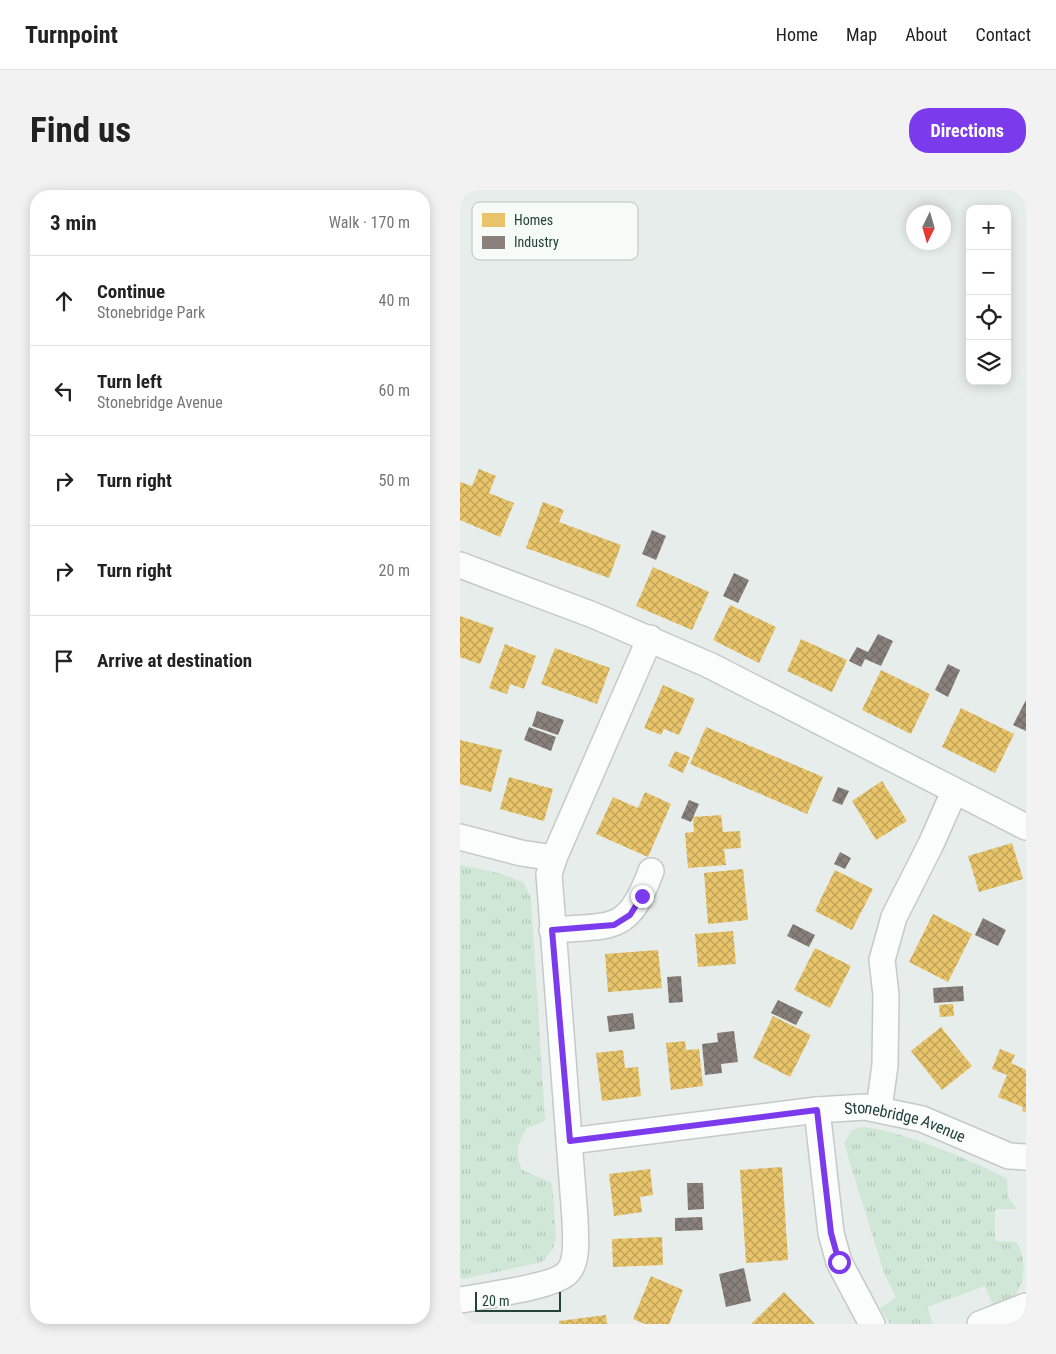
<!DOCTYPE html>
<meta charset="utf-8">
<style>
:root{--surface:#fff;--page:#f2f2f2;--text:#222;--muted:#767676;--line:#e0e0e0;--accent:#7c3aed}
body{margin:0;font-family:"Roboto Condensed",sans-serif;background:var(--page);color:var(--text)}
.controls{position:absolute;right:15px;top:15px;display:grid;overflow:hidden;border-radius:10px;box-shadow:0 2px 12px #0003}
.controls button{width:45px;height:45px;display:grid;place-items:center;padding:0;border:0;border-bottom:1px solid var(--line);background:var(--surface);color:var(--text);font:25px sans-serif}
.compass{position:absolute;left:446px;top:15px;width:45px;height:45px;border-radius:50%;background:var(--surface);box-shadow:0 2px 12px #0003;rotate:185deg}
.scale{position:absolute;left:15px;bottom:12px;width:86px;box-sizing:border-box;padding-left:5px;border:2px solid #234239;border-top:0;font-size:14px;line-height:18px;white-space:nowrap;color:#234239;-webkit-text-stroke:4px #f6fbf8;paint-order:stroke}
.stop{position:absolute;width:15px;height:15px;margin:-11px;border:4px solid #7c3aed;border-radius:50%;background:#fff}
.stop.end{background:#7c3aed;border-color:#fff;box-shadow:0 1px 5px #0008}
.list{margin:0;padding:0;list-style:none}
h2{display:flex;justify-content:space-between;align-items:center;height:65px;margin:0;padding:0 20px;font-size:21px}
h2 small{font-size:16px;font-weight:400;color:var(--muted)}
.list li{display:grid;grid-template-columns:32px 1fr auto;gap:15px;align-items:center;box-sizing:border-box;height:90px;padding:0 20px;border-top:1px solid var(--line)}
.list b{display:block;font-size:19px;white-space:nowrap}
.list p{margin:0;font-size:16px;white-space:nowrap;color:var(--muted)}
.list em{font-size:16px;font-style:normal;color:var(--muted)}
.icon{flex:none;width:28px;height:28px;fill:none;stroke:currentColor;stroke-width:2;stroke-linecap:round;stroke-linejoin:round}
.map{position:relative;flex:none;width:566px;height:1134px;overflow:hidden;border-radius:20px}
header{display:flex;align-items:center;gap:30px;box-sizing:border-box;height:70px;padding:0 25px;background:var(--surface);border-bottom:1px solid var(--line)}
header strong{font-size:24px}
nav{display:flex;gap:28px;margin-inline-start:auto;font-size:18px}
.intro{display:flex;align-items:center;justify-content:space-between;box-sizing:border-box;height:120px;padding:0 30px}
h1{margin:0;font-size:35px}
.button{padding:12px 22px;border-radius:20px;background:var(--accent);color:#fff;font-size:18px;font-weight:700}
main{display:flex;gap:30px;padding:0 30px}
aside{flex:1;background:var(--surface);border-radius:20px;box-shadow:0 2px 12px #0003}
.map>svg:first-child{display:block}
.grass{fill:url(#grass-tufts)}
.homes{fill:url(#homes-cross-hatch)}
.industry{fill:url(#industry-cross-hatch)}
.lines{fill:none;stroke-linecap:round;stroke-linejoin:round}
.street-casing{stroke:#c4cac7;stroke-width:28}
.street{stroke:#fbfcfc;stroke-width:25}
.route{stroke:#7c3aed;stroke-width:6}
.labels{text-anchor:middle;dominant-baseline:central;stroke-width:5;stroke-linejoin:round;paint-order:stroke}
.street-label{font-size:16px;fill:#234239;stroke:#f6fbf8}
.key{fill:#f6fbf8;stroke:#b7c4bf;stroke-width:1}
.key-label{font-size:14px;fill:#234239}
</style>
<header>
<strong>Turnpoint</strong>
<nav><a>Home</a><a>Map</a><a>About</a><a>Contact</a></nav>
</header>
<div class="intro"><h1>Find us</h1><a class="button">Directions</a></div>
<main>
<aside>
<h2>3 min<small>Walk · 170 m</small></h2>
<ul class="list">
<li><svg class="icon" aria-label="ahead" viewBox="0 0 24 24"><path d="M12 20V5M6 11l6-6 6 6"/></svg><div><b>Continue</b><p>Stonebridge Park</p></div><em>40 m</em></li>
<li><svg class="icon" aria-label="left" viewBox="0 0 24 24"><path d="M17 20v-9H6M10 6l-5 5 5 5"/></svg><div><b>Turn left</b><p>Stonebridge Avenue</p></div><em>60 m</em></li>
<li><svg class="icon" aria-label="right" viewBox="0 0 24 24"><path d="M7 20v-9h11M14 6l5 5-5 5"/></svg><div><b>Turn right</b></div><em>50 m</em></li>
<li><svg class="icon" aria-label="right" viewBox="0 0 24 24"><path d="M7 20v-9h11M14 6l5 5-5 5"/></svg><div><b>Turn right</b></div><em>20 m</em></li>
<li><svg class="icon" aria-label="arrive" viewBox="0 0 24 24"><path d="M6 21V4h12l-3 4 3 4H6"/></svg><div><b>Arrive at destination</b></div></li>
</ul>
</aside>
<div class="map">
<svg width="566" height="1134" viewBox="0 0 566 1134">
<defs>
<pattern id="grass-tufts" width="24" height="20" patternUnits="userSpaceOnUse" patternTransform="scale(1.25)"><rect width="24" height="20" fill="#d0e6d6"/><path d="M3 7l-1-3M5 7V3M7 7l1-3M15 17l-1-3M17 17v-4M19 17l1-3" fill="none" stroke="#b2c6b8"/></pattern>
<pattern id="homes-cross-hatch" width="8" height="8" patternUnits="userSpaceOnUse" patternTransform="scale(1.25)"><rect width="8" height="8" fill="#e9c46a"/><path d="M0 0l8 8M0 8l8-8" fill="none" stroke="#bca158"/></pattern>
<pattern id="industry-cross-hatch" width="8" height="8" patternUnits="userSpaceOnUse" patternTransform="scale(1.25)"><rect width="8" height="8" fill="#8a817c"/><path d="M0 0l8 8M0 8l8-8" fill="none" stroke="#706b67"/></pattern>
</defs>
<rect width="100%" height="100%" fill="#e7edea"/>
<path class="grass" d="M0 675 38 683 63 692 71 708 85 931 67 938C57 954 55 962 62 980L92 993 96 1046 93 1059 82 1072 3 1089 0 1087Z
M400 937C437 939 513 970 547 989L548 1007 557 1019H535V1051L557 1052C566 1070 566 1090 555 1106 550 1111 540 1113 533 1116L525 1096 467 1117 473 1134H430L420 1118 436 1107 424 1083 384 953 392 940Z"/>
<path class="homes" d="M19 279 36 286 29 303 54 313 40 347 0 330V292L12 296Z
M83 312 104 320 99 332 161 355 149 388 66 358Z
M193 377 249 402 232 440 176 416Z
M270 415 316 437 299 473 253 450Z
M0 426 34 438 20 474 0 467Z
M341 449 387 470 372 502 327 481Z
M45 454 76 466 64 499 50 494 47 504 29 498Z
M95 458 150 478 137 514 81 494Z
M421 480 470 504 451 544 402 520Z
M203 495 235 509 219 545 204 539 201 545 184 538Z
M501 518 554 544 535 583 482 557Z
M246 537 363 587 347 624 230 574Z
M0 550 42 560 31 602 0 594Z
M215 561 230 567 223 583 208 576Z
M49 587 93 599 84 631 40 619Z
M422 591 447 631 416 650 392 611Z
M185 602 211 614 188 667 136 644 153 607 178 618Z
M261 625 263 642 280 641 281 658 264 659 266 675 228 678 225 643 234 642 233 627Z
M552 653 563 689 519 702 508 666Z
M283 679 288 730 248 734 244 683Z
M375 680 413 699 392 740 355 721Z
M473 724 512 744 488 792 449 772Z
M273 741 276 774 238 777 235 744Z
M355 758 391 776 370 818 334 800Z
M198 760 202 798 148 802 145 764Z
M493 814 494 826 480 827 479 815Z
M313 826 351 845 330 887 293 868Z
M481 837 512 876 482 900 451 861Z
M225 851 226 860 239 859 243 896 211 900 206 853Z
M540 859 555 865 551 873 566 880V922L562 921 563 917 538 907 547 885 532 879Z
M163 860 165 878 178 877 181 906 142 911 136 863Z
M322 977 328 1070 286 1073 280 980Z
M190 979 193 1005 180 1007 182 1022 154 1026 149 984Z
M202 1047 203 1075 153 1077 152 1049Z
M191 1086 223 1100 209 1134H185L173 1129Z
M324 1102 355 1134H293L292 1133Z
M146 1125 147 1134H99V1131Z"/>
<path class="industry" d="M192 340 206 346 196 370 182 364Z
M274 383 289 390 278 413 263 406Z
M418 444 433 451 421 476 405 469 401 477 389 471 397 457 408 462Z
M488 474 500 480 488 507 475 500Z
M566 510V541L553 535Z
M77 521 104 530 98 545 72 536Z
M69 537 96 547 91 561 64 550Z
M378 597 389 601 382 615 372 611Z
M229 610 239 614 231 632 221 628Z
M380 662 391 668 385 679 374 674Z
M523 728 546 740 538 756 515 745Z
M333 734 355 745 349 757 327 746Z
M221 786 223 812 209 813 207 787Z
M503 796 504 811 474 813 473 798Z
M318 810 343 822 336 835 311 823Z
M173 823 175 839 149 842 147 826Z
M274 841 278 872 261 874 262 883 245 885 242 854 258 852 257 843Z
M227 993H243L244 1019 228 1020Z
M242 1027 243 1040 215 1041V1028Z
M284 1078 291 1111 266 1117 259 1084Z"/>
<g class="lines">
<g class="street-casing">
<g id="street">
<path d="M0 375 133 425 249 475 566 637"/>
<path d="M0 647 61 663 94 668"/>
<path d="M92 740C153 735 168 744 191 681"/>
<path d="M419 919 425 875 426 805 422 770 434 727 471 654 494 602"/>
<path d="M357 920 371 1043 379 1072 412 1134"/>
<path id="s1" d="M110 951 357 920 405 917 462 929 549 966 566 967"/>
<path d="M0 1110C22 1106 96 1097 108 1082 119 1070 115 1043 115 1029L89 684 94 668 190 448"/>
<path d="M520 1134 566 1116"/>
</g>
</g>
<use href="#street" class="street"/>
</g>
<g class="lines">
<path class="route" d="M182 706 170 725 154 735 92 740 110 951 357 920 371 1043 379 1072"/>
</g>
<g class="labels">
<g class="street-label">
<text stroke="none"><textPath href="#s1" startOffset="339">Stonebridge Avenue</textPath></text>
</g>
</g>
<rect x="12" y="12" width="166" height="58" rx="8" class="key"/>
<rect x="22" y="23" width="23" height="14" fill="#e9c46a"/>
<rect x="22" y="46" width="23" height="13" fill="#8a817c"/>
<g class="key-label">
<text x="54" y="35">Homes</text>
<text x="54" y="57">Industry</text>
</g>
</svg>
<div class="controls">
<button>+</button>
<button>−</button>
<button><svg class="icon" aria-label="locate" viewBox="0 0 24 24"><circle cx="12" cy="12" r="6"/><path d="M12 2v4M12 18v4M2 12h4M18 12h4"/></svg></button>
<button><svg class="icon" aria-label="layers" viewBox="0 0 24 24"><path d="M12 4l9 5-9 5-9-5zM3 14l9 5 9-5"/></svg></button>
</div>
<svg class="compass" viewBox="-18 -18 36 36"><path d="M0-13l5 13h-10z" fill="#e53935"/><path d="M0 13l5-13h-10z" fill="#767676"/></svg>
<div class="scale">20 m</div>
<div class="stop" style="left:379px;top:1072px"></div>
<div class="stop end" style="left:182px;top:706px"></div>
</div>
</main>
